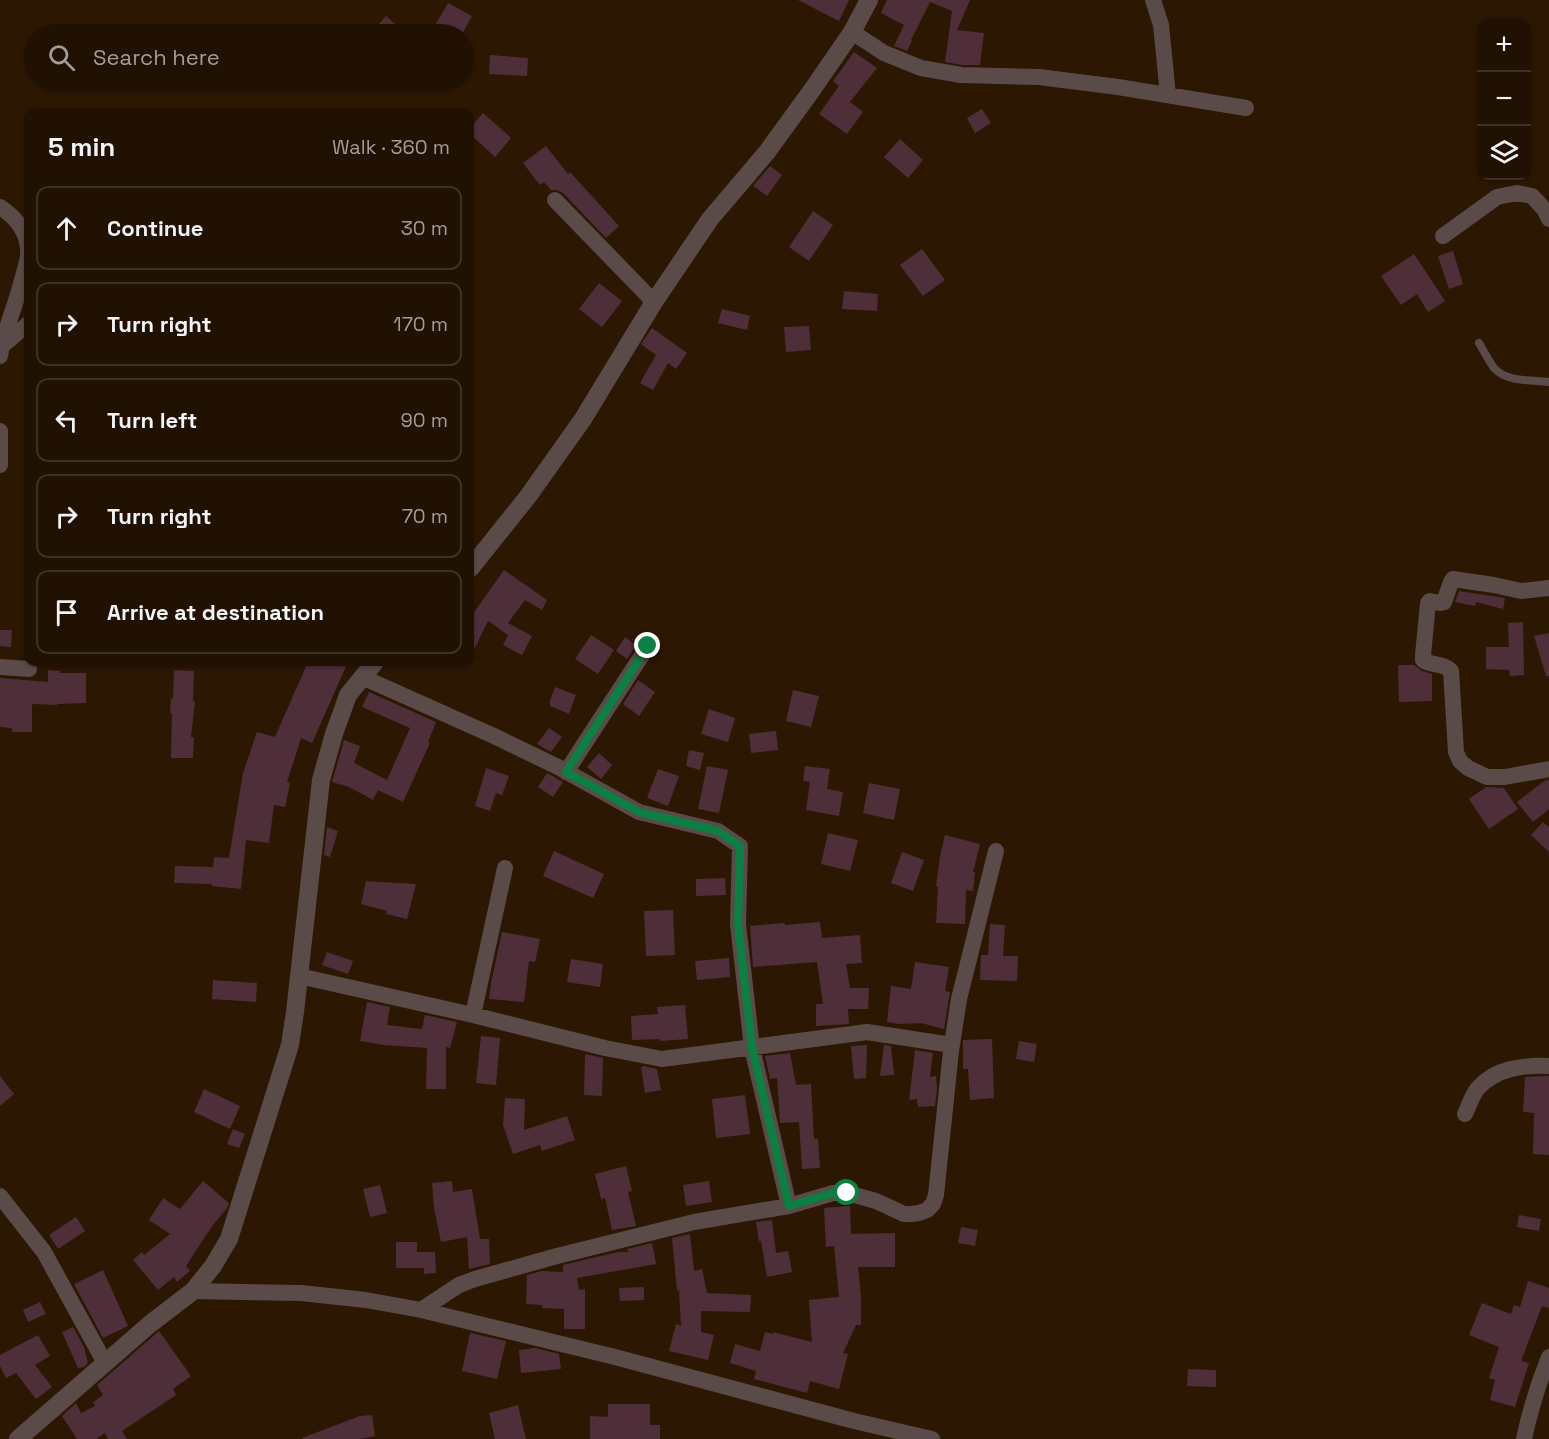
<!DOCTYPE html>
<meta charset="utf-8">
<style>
:root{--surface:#211102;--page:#291a0c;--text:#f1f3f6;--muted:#a29d99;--line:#3e3124}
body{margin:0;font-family:"Space Grotesk",sans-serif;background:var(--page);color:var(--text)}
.controls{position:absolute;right:18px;top:18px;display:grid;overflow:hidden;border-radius:12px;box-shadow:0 2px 4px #0004}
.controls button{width:54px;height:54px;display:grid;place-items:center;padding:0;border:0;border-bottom:2px solid var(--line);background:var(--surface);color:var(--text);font:30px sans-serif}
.stop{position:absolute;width:18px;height:18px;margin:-14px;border:4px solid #0b8043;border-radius:50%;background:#fff}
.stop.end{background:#0b8043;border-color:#fff;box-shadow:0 2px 6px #0008}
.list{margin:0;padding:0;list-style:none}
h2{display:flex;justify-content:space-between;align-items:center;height:78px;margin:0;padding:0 24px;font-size:26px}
h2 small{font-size:20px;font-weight:400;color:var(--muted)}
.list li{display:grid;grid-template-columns:39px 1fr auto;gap:18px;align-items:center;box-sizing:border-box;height:84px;margin:0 12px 12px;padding:0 12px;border:2px solid var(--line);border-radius:12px}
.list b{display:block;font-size:22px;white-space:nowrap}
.list em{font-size:20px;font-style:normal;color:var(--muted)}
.icon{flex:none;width:33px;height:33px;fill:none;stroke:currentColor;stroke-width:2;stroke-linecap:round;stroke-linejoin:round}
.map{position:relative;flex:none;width:1549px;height:1439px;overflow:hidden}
.search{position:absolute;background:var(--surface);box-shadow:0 2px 4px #0004;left:24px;top:24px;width:450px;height:66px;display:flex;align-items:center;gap:15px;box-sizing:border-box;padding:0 21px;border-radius:33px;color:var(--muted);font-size:22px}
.panel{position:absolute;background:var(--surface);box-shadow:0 2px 4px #0004;left:24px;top:108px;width:450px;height:558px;border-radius:12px}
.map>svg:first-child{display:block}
.building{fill:#4e2f39}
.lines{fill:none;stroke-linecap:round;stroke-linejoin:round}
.service{stroke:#5a4b48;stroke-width:8}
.minor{stroke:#5a4b48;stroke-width:16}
.tertiary{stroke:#5a4b48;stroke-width:18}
.route{stroke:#0b8043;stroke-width:8}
</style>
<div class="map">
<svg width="1549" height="1439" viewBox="0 0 1549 1439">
<rect width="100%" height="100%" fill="#2c1703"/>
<path class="building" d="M798 0H849L839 21Z
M887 0H970L957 30 984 33 980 65H962L945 62 952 11 930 2 911 40 912 41 907 51 894 46 904 25 881 13Z
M448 3 472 16 462 34H442L433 29Z
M386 16 407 34H385L376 27Z
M854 52 877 68 850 102 863 112 847 134 819 114 839 86 833 81Z
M490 55 528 58 527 76 489 74Z
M982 109 991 123 975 133 967 118Z
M483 113 511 138 495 157 470 134V128Z
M900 139 923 160 908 178 884 157Z
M546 146 568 174 570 172 619 226 606 238 563 193 557 190H551L544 182 540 185 523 163Z
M770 166 782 175 767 196 753 186Z
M813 211 833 225 809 261 789 247Z
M922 249 945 280 923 296 900 265Z
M1453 251 1463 284 1449 289 1438 256Z
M1414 254 1445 301 1428 312 1417 294 1401 305 1381 276Z
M599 283 622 301 602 327 579 309Z
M844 291 878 294 877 311 842 309Z
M722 309 750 316 747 330 718 323Z
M809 326 811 350 786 352 784 327Z
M652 328 687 353 676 369 668 363 653 390 640 383 656 355 641 344Z
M504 570 547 600 542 610 525 600 508 623 532 636 522 655 503 645 508 635 488 621 470 658V618Z
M1459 591 1505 598 1503 609 1476 602 1475 606 1455 602Z
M1523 622 1524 675 1510 676 1509 670 1486 669V647H1509L1508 623Z
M0 630H12L11 647 0 646Z
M1549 633V676H1546L1534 636Z
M591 635 614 650 598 674 575 659Z
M625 637 636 645 627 659 616 651Z
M308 662H348L312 743 301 738 287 782 290 783 285 807 274 805 269 843 246 840 241 889 212 886V884L174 883 175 866 213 867 214 857 229 858 243 773 257 732 275 737Z
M1398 665H1414L1422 671 1432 674V701L1399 702Z
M48 670 60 671V673H86V703L57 704V705L32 704V732H12V728L0 727V678L48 682Z
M174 670 194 671 193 701 195 702 191 737H194L193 758H171L172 713H170L171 698 173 699Z
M638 680 655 692 639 716 623 704Z
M555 687 576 695 569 714 550 706V701Z
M793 690 819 696 811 727 786 721Z
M369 692 436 722 428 742 430 743 403 802 378 790 373 800 349 787 332 782 344 740 360 746 354 763 387 780 410 728 362 707Z
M709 709 735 718 728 742 701 734Z
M549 728 562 737 551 752 537 744Z
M776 731 778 750 751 753 749 734Z
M689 750 704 753 700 770 686 766Z
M599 753 612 765 601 779 587 767Z
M707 766 728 770 719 813 698 809Z
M805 766 830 769 827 789 843 792 839 816 806 810 810 782 803 781Z
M486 768 509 776 502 795 496 793 490 811 475 806Z
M658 769 679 776 668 806 647 798Z
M547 773 563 782 553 797 538 787Z
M1549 780V809L1533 822 1517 802 1544 781Z
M869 783 900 789 894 820 863 813Z
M1486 787 1504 788 1518 809 1489 829 1469 799Z
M1543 822 1549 827V852L1531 835Z
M327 827 338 831 330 857 324 855Z
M828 833 858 840 850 871 821 864Z
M945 835 980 844 973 872H975L973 891 966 890 965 924 936 923 938 887 936 886 940 856Z
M554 851 604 874 593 898 543 876Z
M902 852 924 860 913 891 891 883Z
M725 878 726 895 696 896V879Z
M366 881 416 884 407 919 386 914 387 911 361 904Z
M673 910 675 955 646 956 644 911Z
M820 922 822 938 860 935 862 963 846 964 850 988H869L868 1009H848L849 1024 816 1026V1004H823L817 962 753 967 750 926 785 923V925Z
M990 924 1005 925 1003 956H1018L1017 981 980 980 981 955H988Z
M502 932 540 939 535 962 529 961 524 1002 489 999 491 983Z
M327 952 353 961 348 974 322 965Z
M729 958 730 977 697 980 695 961Z
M571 959 603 964 600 987 567 982Z
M915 962 949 967 945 991 950 992 944 1029 921 1023 900 1024 887 1022 891 986 911 989Z
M213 980 257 983 256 1002 212 999Z
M367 1002 390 1007 387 1025 422 1029 425 1015 457 1022 450 1048 446 1047V1089H426L427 1048 384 1045 360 1041Z
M685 1005 688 1039 660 1041V1039L632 1040 631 1016 658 1014 657 1007Z
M481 1036 500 1038 496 1085 476 1083Z
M992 1039 994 1098 970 1100 968 1069H963V1040Z
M1019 1041 1037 1044 1034 1062 1016 1059Z
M867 1045 866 1078 854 1079 851 1046Z
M884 1045 891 1046 894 1075 880 1076Z
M915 1050 933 1053 930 1077 936 1076 937 1088 935 1106 918 1107 917 1099 909 1100Z
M790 1053 796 1085 811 1084 814 1139H818L820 1168 802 1169 799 1122 780 1123 777 1078 770 1079 765 1056Z
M585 1054 603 1058 602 1096 584 1095Z
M644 1066 657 1069 661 1090 645 1093 641 1067Z
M0 1076 14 1094 0 1106Z
M1549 1076V1155L1533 1154 1534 1113 1523 1112 1525 1077Z
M204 1089 240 1106 230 1129 194 1112Z
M745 1095 750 1134 716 1138 712 1099Z
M505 1098 525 1099 524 1130 567 1116 575 1140 542 1151 540 1145 513 1154 503 1125Z
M233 1129 245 1134 239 1148 227 1144Z
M626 1166 632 1191 628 1192 636 1226 612 1230 605 1198 601 1199 595 1174Z
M203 1181 229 1203 227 1208 212 1226 186 1266 190 1271 177 1282 174 1277 158 1290 133 1260 142 1252 144 1255 170 1234 149 1220 163 1198 180 1209Z
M452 1181 453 1192 472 1189 480 1239H489L490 1264 469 1269 467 1237 441 1242 434 1208 432 1183Z
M709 1181 712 1202 686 1206 683 1185Z
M380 1185 387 1213 370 1217 363 1189Z
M850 1206 851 1234 895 1233V1267H858L861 1296V1325H856L843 1353 848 1354 839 1389 810 1381 807 1393 754 1379 756 1371 730 1363 735 1344 760 1351 765 1332 773 1334V1332L812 1342 809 1300 839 1297 834 1246 826 1247 824 1208Z
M1519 1215 1541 1219 1539 1231 1517 1227Z
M76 1217 85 1231 58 1249 49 1235Z
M772 1220 776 1253 788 1251 792 1272 767 1277 761 1241H759L756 1222Z
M961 1227 978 1230 975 1246 958 1243Z
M690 1234 694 1271 702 1269 707 1293 751 1295 750 1312 701 1311V1332L714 1335 708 1360 669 1351 676 1324 681 1326 679 1290 677 1291 672 1238Z
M396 1242H417V1252H435L436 1273 424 1274V1268H396Z
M652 1243 656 1264 577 1278 579 1290 585 1289V1329H564V1309L542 1308V1305L526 1304 527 1275 542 1271 563 1272V1265L618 1252H628L627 1249Z
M103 1270 128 1326 103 1338 74 1284Z
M1528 1281 1549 1288V1308L1542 1306 1521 1361 1529 1363 1515 1407 1490 1400 1495 1380 1489 1378 1499 1347 1469 1335 1482 1303 1511 1314 1514 1305 1520 1307Z
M644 1287V1300L620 1301 619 1288Z
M40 1302 46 1314 28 1322 23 1310Z
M73 1327 84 1347 88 1363 84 1367 78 1368 62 1332Z
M159 1331 191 1376 173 1389 176 1395 122 1431 127 1439H108L105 1433 96 1439H77L62 1416 76 1403 81 1413 95 1406 93 1402 103 1395 97 1385Z
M470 1333 506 1341 497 1379 462 1371Z
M38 1335 50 1356 35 1365 52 1387 36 1399 16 1373 6 1378 0 1366V1355Z
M535 1348 559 1354 561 1369 521 1373 519 1350Z
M1188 1369 1216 1370V1387L1187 1386Z
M608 1404H650V1425H660V1439H590V1416L608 1417Z
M518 1405 526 1439H495L489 1413Z
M372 1415 375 1436 360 1439H302V1438L360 1416Z"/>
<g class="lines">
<path class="service" d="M1479 343C1484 351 1488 360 1494 368 1506 382 1532 380 1549 382"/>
<path class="minor" d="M1153 0 1161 25 1168 95
M852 32 884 53 921 68 961 75 1039 77 1118 87 1246 108
M555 200 654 302
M0 207C17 218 30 235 28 257 27 264 24 272 22 280 16 305 4 330 0 356
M1443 236 1497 197 1517 193 1532 196 1544 209 1549 219
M2 346 28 324
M0 431V465
M1549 588 1521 591 1494 585 1453 579 1451 582 1444 602 1440 603 1430 601 1428 603 1423 655V660C1432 666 1444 663 1451 671L1456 752 1460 761 1468 768 1487 777H1505L1549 769
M0 667 29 669
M362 677 494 736 558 767 639 812 718 831 740 846 738 924 752 1048 789 1206
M566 772 648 646
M299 976 473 1015 605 1048 662 1059 867 1032 952 1045
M473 1015 505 868
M1465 1114C1469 1106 1472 1095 1478 1088 1496 1068 1523 1065 1549 1066
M0 1196 44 1252 105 1363
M193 1291 301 1293 366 1300 421 1310 615 1357 854 1421 932 1439
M421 1310 459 1285 475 1279 557 1256 694 1222 789 1206 833 1193H847L876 1201 904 1214H912L919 1213 927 1210 933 1204 936 1195 951 1051 959 999 996 851
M1524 1439C1530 1411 1538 1384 1549 1357"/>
<path class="tertiary" d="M470 569 529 495 583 419 654 302 710 219 767 152 812 90 852 32 869 0
M18 1439 150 1324 193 1291 213 1266 229 1239 290 1045 295 1012 321 780 334 734 348 695 375 662"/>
</g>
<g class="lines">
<path class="route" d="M648 646 566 772 639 812 718 831 740 846 738 924 752 1048 789 1206 833 1193H847"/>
</g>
</svg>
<div class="controls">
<button>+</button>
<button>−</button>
<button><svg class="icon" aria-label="layers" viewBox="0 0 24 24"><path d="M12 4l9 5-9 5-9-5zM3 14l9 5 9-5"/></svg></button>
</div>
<div class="stop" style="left:847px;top:1193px"></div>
<div class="stop end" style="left:648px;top:646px"></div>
<div class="search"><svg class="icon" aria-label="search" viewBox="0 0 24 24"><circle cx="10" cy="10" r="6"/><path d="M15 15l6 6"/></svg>Search here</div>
<section class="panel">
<h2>5 min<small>Walk · 360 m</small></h2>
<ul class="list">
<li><svg class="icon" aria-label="ahead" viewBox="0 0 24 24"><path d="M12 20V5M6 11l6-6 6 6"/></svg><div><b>Continue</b></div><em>30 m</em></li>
<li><svg class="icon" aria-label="right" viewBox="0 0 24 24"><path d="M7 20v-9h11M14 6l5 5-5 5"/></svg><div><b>Turn right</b></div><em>170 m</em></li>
<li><svg class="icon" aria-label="left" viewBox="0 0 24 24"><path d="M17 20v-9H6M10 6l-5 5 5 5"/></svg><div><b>Turn left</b></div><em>90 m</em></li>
<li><svg class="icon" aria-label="right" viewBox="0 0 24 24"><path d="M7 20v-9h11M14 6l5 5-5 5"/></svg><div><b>Turn right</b></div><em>70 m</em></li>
<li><svg class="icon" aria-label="arrive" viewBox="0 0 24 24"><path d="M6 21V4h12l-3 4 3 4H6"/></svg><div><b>Arrive at destination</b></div></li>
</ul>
</section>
</div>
